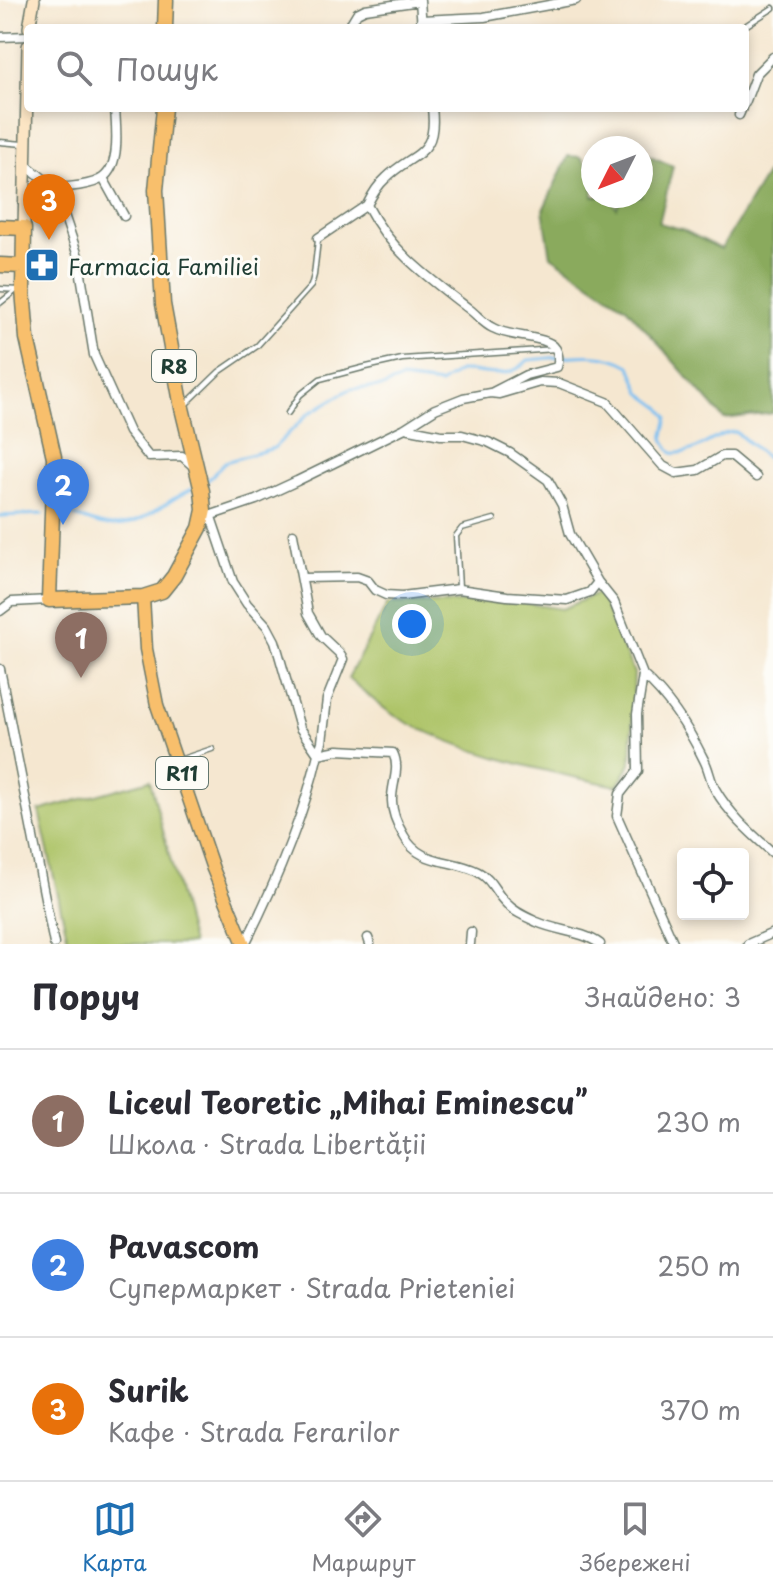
<!DOCTYPE html>
<html lang="uk">
<meta charset="utf-8">
<style>
:root{--surface:#fff;--page:#f2f2f3;--text:#2b2b33;--muted:#7c7c81;--line:#e1e1e2;--accent:#1f6fb2}
body{margin:0;font-family:"Playpen Sans",sans-serif;background:var(--page);color:var(--text)}
.controls{position:absolute;right:24px;bottom:24px;display:grid;overflow:hidden;border-radius:8px;box-shadow:0 4px 12px #0003}
.controls button{width:72px;height:72px;display:grid;place-items:center;padding:0;border:0;border-bottom:2px solid var(--line);background:var(--surface);color:var(--text);font:40px sans-serif}
.compass{position:absolute;left:581px;top:136px;width:72px;height:72px;border-radius:50%;background:var(--surface);box-shadow:0 4px 12px #0003;rotate:228deg}
.you{position:absolute;left:412px;top:624px;width:28px;height:28px;margin:-20px;border:6px solid #fff;border-radius:50%;background:#1a73e8;box-shadow:0 0 0 12px #1a73e833}
.badge{display:grid;place-items:center;width:52px;height:52px;border-radius:50%;background:var(--accent);color:#fff;font-size:26px;font-weight:700}
.pin{position:absolute;translate:-50% -66px;filter:drop-shadow(0 2px 4px #0008)}
.pin::after{content:'';position:absolute;top:42px;width:28px;height:24px;background:inherit;clip-path:polygon(0 0,100% 0,50% 100%)}
.list{margin:0;padding:0;list-style:none}
h2{display:flex;justify-content:space-between;align-items:center;height:104px;margin:0;padding:0 32px;font-size:34px}
h2 small{font-size:26px;font-weight:400;color:var(--muted)}
.list li{display:grid;grid-template-columns:52px 1fr auto;gap:24px;align-items:center;box-sizing:border-box;height:144px;padding:0 32px;border-top:2px solid var(--line)}
.list b{display:block;font-size:30px;white-space:nowrap}
.list p{margin:0;font-size:26px;white-space:nowrap;color:var(--muted)}
.list em{font-size:26px;font-style:normal;color:var(--muted)}
.icon{flex:none;width:44px;height:44px;fill:none;stroke:currentColor;stroke-width:2;stroke-linecap:round;stroke-linejoin:round}
.map{position:relative;flex:none;width:773px;height:944px;overflow:hidden}
.search{position:absolute;background:var(--surface);box-shadow:0 4px 12px #0003;left:24px;right:24px;top:24px;height:88px;display:flex;align-items:center;gap:20px;box-sizing:border-box;padding:0 28px;border-radius:8px;color:var(--muted);font-size:30px}
.sheet{height:536px;background:var(--surface)}
nav{display:flex;justify-content:space-around;align-items:center;box-sizing:border-box;height:112px;border-top:2px solid var(--line);background:var(--surface);font-size:22px;color:var(--muted)}
nav a{display:grid;justify-items:center;gap:4px}
nav .on{color:var(--accent)}
.map>svg:first-child{display:block}
.green{fill:#aec469;stroke:#66804e;stroke-width:2}
.forest{fill:#8aaa5d;stroke:#547448;stroke-width:2}
.lines{fill:none;stroke-linecap:round;stroke-linejoin:round}
.stream{stroke:#7abff1;stroke-width:3}
.lane-casing{stroke:#6a786b;stroke-width:7}
.street-casing{stroke:#6a786b;stroke-width:11}
.secondary-casing{stroke:#6a786b;stroke-width:14}
.primary-casing{stroke:#6a786b;stroke-width:15}
.highway-casing{stroke:#6a786b;stroke-width:17}
.lane{stroke:#fff;stroke-width:4}
.street{stroke:#fff;stroke-width:8}
.secondary{stroke:#fce5c4;stroke-width:11}
.primary{stroke:#f8bf6c;stroke-width:12}
.highway{stroke:#f8bf6c;stroke-width:14}
.labels{text-anchor:middle;dominant-baseline:central;stroke-width:6;stroke-linejoin:round;paint-order:stroke}
.shield{fill:#fdfcf7;stroke:#62766e;stroke-width:2}
.shield-label{font-size:20px;font-weight:bold;fill:#1f3d34}
.poi-label{font-size:22px;fill:#1f3d34;stroke:#fdfcf7;text-anchor:start}
</style>
<div class="map">
<svg width="773" height="944" viewBox="0 0 773 944">
<rect width="100%" height="100%" fill="#fdfcf7"/>
<filter id="ink" filterUnits="userSpaceOnUse"><feTurbulence type="fractalNoise" baseFrequency=".0125" numOctaves="2"/><feDisplacementMap in="SourceGraphic" scale="16" xChannelSelector="R" yChannelSelector="G"/><feConvolveMatrix kernelMatrix="1 2 1 2 8 2 1 2 1" color-interpolation-filters="sRGB"/></filter>
<filter id="wash" filterUnits="userSpaceOnUse"><feTurbulence type="fractalNoise" baseFrequency=".006" numOctaves="4" result="noise"/><feDisplacementMap in="SourceGraphic" scale="32" xChannelSelector="R" yChannelSelector="G"/><feGaussianBlur stdDeviation="1.8" result="paint"/><feColorMatrix in="noise" values="0 0 0 0 0 0 0 0 0 0 0 0 0 0 0 0 0 1.4 0 .05"/><feComposite in="paint" operator="in"/></filter>
<g filter="url(#wash)">
<rect width="100%" height="100%" fill="#f5e7d0"/>
<path class="green" d="M599 593 634 673 631 763 617 786C545 772 462 753 397 717 380 707 364 691 348 678L388 603 518 602 562 609Z
M150 780 192 944H69L39 811Z"/>
<path class="forest" d="M641 152 673 166 659 223 681 229 721 249 773 163V413L724 419 627 308 551 256 543 210 568 156 581 157 593 174V196H608L617 208 621 196H641Z"/>
<g class="lines">
<path class="stream" d="M206 482 225 462 274 448 308 414 350 389 383 387 401 379 440 384 459 371C484 370 507 383 528 360 560 358 601 348 630 366L641 393 660 407 668 417 663 439 672 453C697 456 718 430 736 432L773 463
M62 514C78 514 89 523 105 525 139 531 163 501 192 489
M0 516 43 514"/>
</g>
</g>
<g filter="url(#ink)">
<g class="lines">
<g class="lane-casing">
<path id="lane" d="M742 28 773 8
M0 142 23 144
M0 289 20 290
M0 303 14 292
M186 404 219 372 257 346 311 286 314 275 318 240
M288 413 300 395 320 379 362 368 402 359 556 349
M459 587 456 536 462 528 494 519
M179 760 212 749"/>
</g>
<g class="street-casing">
<path id="street" d="M420 0 422 28
M421 20 484 17 576 0
M348 28 357 13 365 9 420 1
M0 37 28 36
M745 103 756 74 773 57
M432 108C438 157 414 151 386 178 378 185 372 195 367 205 391 252 429 278 469 309 477 315 484 324 493 328 510 337 530 335 547 342 558 346 560 357 557 367L526 375 491 393
M739 115 742 108
M26 165 49 183 59 200 78 256 94 355 129 432 149 457 182 456 193 466
M103 178 124 216
M54 189C68 186 86 187 99 180 122 169 116 129 115 108
M318 238 367 205
M405 428 441 435H462L488 442 510 453 548 480 562 505 570 534 598 582 614 602 643 675 637 714 638 771 620 794 617 816 674 944
M211 517 233 582 247 604 267 626 275 641 300 728 318 754C303 820 275 884 245 944
M203 518 256 500 297 481 405 428 435 409 463 398 490 393 499 394 540 382 559 383 607 402 663 466 676 473 698 470 722 456H731L756 477
M293 534 308 613 321 636 339 653 343 659 327 699 322 742 318 753
M303 578 357 577 368 581 375 590 386 595 402 596 459 589 507 596 567 600 590 592 598 582
M0 611 12 602 49 600
M0 669 54 944
M643 675C669 698 689 729 704 760 709 769 710 780 715 789 729 814 752 834 773 853
M318 754 338 750 393 753C401 769 391 785 392 801 392 813 398 826 404 836 420 866 451 858 478 872 492 879 495 893 506 903 514 912 526 917 537 922 557 931 582 931 600 944
M368 938 370 944
M470 944 471 932
M748 944 773 933"/>
</g>
<g class="secondary-casing">
<path id="secondary" d="M29 28 34 0
M24 228 28 46"/>
</g>
<g class="primary-casing">
<path id="primary" d="M143 597 146 649 157 705 213 869 244 944"/>
</g>
<g class="highway-casing">
<path id="highway" d="M165 28 166 0
M0 227 24 228 23 290 27 338 54 457 49 600 143 597 162 591 174 576 200 528 204 510 202 491 182 408 163 304 156 190 164 108
M0 265 22 266"/>
</g>
<use href="#lane" class="lane"/>
<use href="#street" class="street"/>
<use href="#secondary" class="secondary"/>
<use href="#primary" class="primary"/>
<use href="#highway" class="highway"/>
</g>
</g>
<defs>
<g id="pharmacy-square" transform="scale(1.8)"><rect x="-9" y="-9" width="18" height="18" rx="4" fill="#1f6fb2" stroke="#fdfcf7"/><path d="M-2-6h4v4h4v4h-4v4h-4v-4h-4v-4h4Z" fill="#fff"/></g>
</defs>
<g fill-rule="evenodd">
<use href="#pharmacy-square" x="42" y="265"/>
</g>
<g class="labels">
<g class="shield">
<rect x="152" y="350" width="44" height="32" rx="6"/>
<rect x="156" y="757" width="52" height="32" rx="6"/>
</g>
<g class="shield-label">
<text x="174" y="366">R8</text>
<text x="182" y="773">R11</text>
</g>
<g class="poi-label">
<text x="68" y="265">Farmacia Familiei</text>
</g>
</g>
</svg>
<div class="controls">
<button><svg class="icon" aria-label="locate" viewBox="0 0 24 24"><circle cx="12" cy="12" r="6"/><path d="M12 2v4M12 18v4M2 12h4M18 12h4"/></svg></button>
</div>
<svg class="compass" viewBox="-18 -18 36 36"><path d="M0-13l5 13h-10z" fill="#e53935"/><path d="M0 13l5-13h-10z" fill="#7c7c81"/></svg>
<div class="you"></div>
<div class="pin badge" style="left:81px;top:678px;background:#8d6e63">1</div>
<div class="pin badge" style="left:63px;top:525px;background:#3f7fe0">2</div>
<div class="pin badge" style="left:49px;top:240px;background:#e8710a">3</div>
<div class="search"><svg class="icon" aria-label="search" viewBox="0 0 24 24"><circle cx="10" cy="10" r="6"/><path d="M15 15l6 6"/></svg>Пошук</div>
</div>
<section class="sheet">
<h2>Поруч<small>Знайдено: 3</small></h2>
<ul class="list">
<li><span class="badge" style="background:#8d6e63">1</span><div><b>Liceul Teoretic „Mihai Eminescu”</b><p>Школа · Strada Libertății</p></div><em>230 m</em></li>
<li><span class="badge" style="background:#3f7fe0">2</span><div><b>Pavascom</b><p>Супермаркет · Strada Prieteniei</p></div><em>250 m</em></li>
<li><span class="badge" style="background:#e8710a">3</span><div><b>Surik</b><p>Кафе · Strada Ferarilor</p></div><em>370 m</em></li>
</ul>
</section>
<nav>
<a class="on"><svg class="icon" aria-label="map" viewBox="0 0 24 24"><path d="M3 6l6-2 6 2 6-2v14l-6 2-6-2-6 2zM9 4v14M15 6v14"/></svg>Карта</a>
<a><svg class="icon" aria-label="directions" viewBox="0 0 24 24"><path d="M12 3l9 9-9 9-9-9zM9 14v-3h6M13 9l2 2-2 2"/></svg>Маршрут</a>
<a><svg class="icon" aria-label="saved" viewBox="0 0 24 24"><path d="M7 4h10v16l-5-4-5 4z"/></svg>Збережені</a>
</nav>
